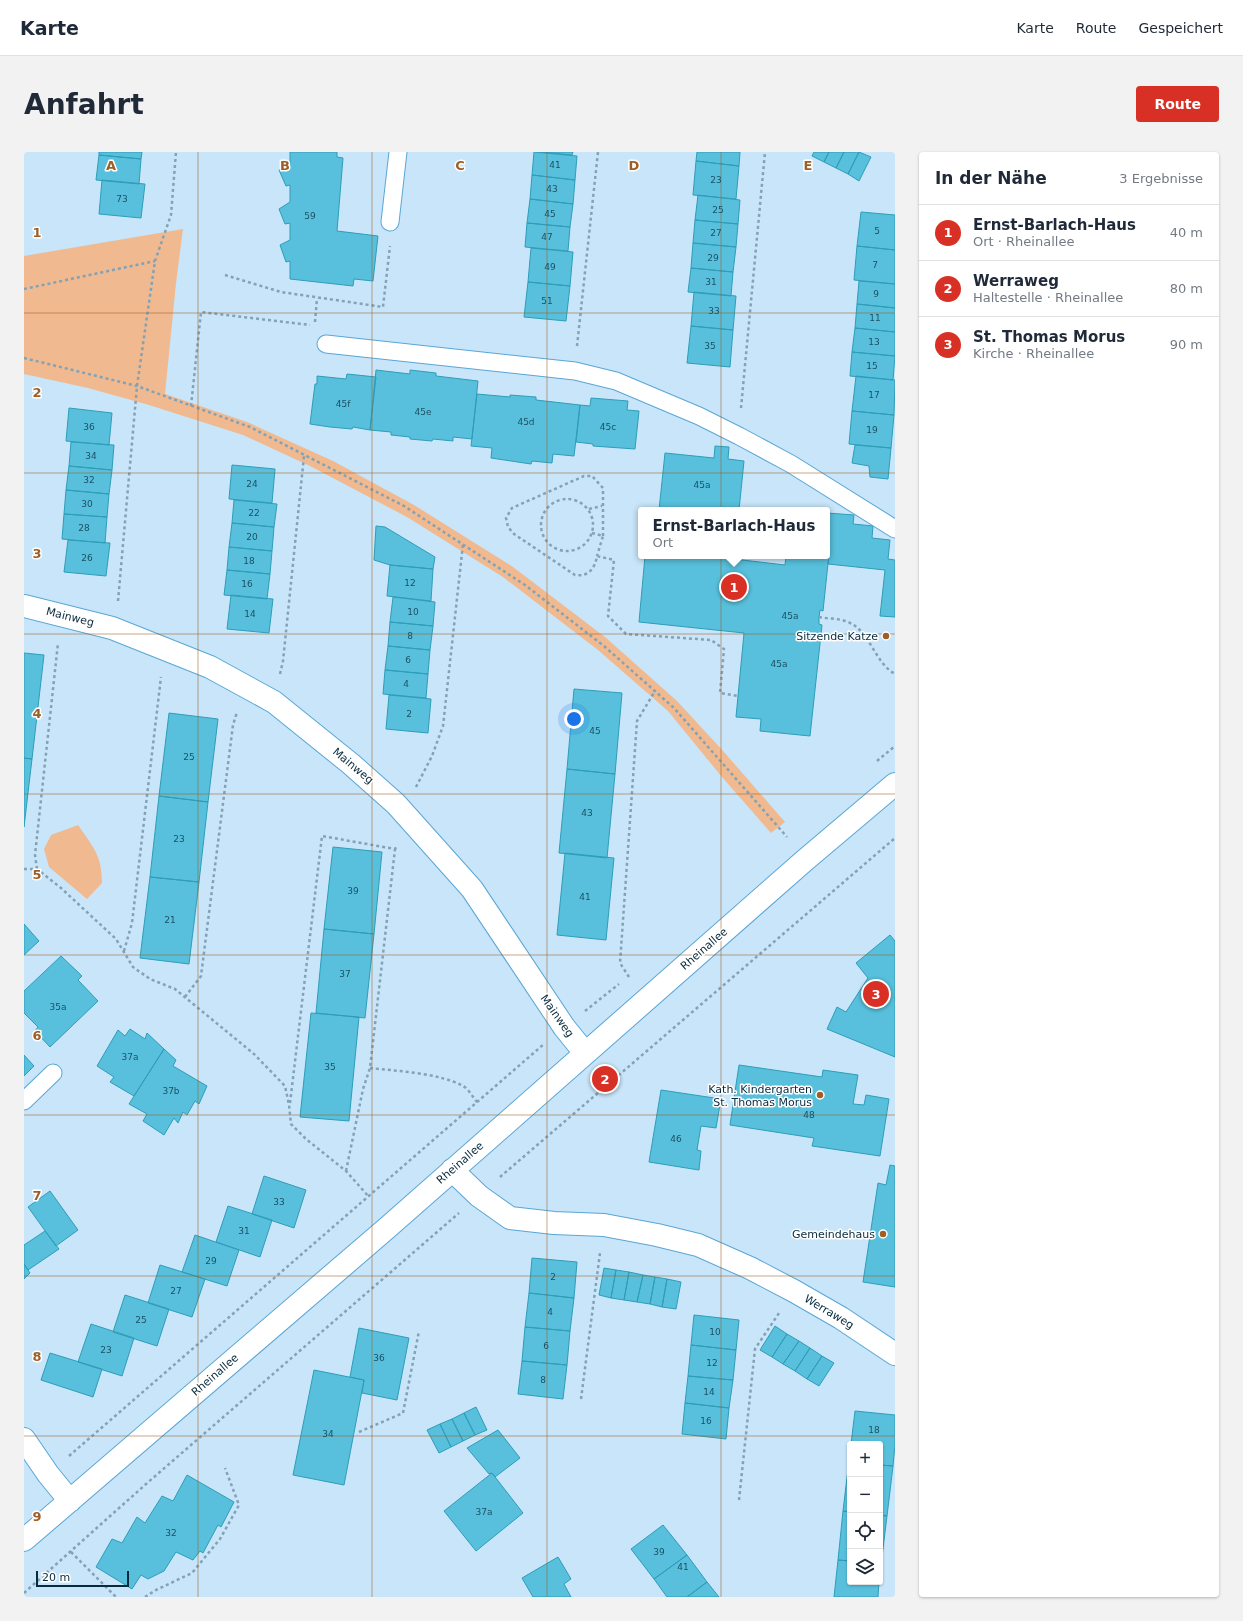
<!DOCTYPE html>
<html lang="de">
<meta charset="utf-8">
<style>
:root{--surface:#fff;--page:#f2f2f3;--text:#1f2937;--muted:#747a83;--line:#e0e1e3;--accent:#d93025}
body{margin:0;font-family:"DejaVu Sans",sans-serif;background:var(--page);color:var(--text)}
.controls{position:absolute;right:12px;bottom:12px;display:grid;overflow:hidden;border-radius:4px;box-shadow:0 1px 3px #0004}
.controls button{width:36px;height:36px;display:grid;place-items:center;padding:0;border:0;border-bottom:1px solid var(--line);background:var(--surface);color:var(--text);font:20px sans-serif}
.scale{position:absolute;left:12px;bottom:10px;width:93px;box-sizing:border-box;padding-left:4px;border:2px solid #082a3d;border-top:0;font-size:11px;line-height:14px;white-space:nowrap;color:#082a3d;-webkit-text-stroke:3px #fff;paint-order:stroke}
.you{position:absolute;left:550px;top:567px;width:14px;height:14px;margin:-10px;border:3px solid #fff;border-radius:50%;background:#1a73e8;box-shadow:0 0 0 6px #1a73e833}
.badge{display:grid;place-items:center;width:26px;height:26px;border-radius:50%;background:var(--accent);color:#fff;font-size:13px;font-weight:700}
.pin{position:absolute;translate:-50% -50%;border:2px solid #fff;box-shadow:0 1px 4px #0006}
.popup{position:absolute;left:614px;top:355px;width:192px;height:52px;box-sizing:border-box;display:grid;place-content:center;border-radius:4px;background:var(--surface);filter:drop-shadow(0 1px 3px #0005);font-size:13px;white-space:nowrap;color:var(--muted)}
.popup b{font-size:15px;color:var(--text)}
.popup::after{content:'';position:absolute;left:50%;top:100%;margin-left:-8px;border:8px solid transparent;border-top-color:var(--surface)}
.list{margin:0;padding:0;list-style:none}
h2{display:flex;justify-content:space-between;align-items:center;height:52px;margin:0;padding:0 16px;font-size:17px}
h2 small{font-size:13px;font-weight:400;color:var(--muted)}
.list li{display:grid;grid-template-columns:26px 1fr auto;gap:12px;align-items:center;box-sizing:border-box;height:56px;padding:0 16px;border-top:1px solid var(--line)}
.list b{display:block;font-size:15px;white-space:nowrap}
.list p{margin:0;font-size:13px;white-space:nowrap;color:var(--muted)}
.list em{font-size:13px;font-style:normal;color:var(--muted)}
.icon{flex:none;width:22px;height:22px;fill:none;stroke:currentColor;stroke-width:2;stroke-linecap:round;stroke-linejoin:round}
.map{position:relative;flex:none;width:871px;height:1445px;overflow:hidden;border-radius:4px}
header{display:flex;align-items:center;gap:24px;box-sizing:border-box;height:56px;padding:0 20px;background:var(--surface);border-bottom:1px solid var(--line)}
header strong{font-size:19px}
nav{display:flex;gap:22px;margin-inline-start:auto;font-size:14px}
.intro{display:flex;align-items:center;justify-content:space-between;box-sizing:border-box;height:96px;padding:0 24px}
h1{margin:0;font-size:28px}
.button{padding:10px 18px;border-radius:4px;background:var(--accent);color:#fff;font-size:14px;font-weight:700}
main{display:flex;gap:24px;padding:0 24px}
aside{flex:1;background:var(--surface);border-radius:4px;box-shadow:0 1px 3px #0004}
.map>svg:first-child{display:block}
.green{fill:#f0b98f}
.building{fill:#58c0dc;stroke:#2e9db8}
.lines{fill:none;stroke-linecap:round;stroke-linejoin:round}
.lane-casing{stroke:#59a6d6;stroke-width:19}
.street-casing{stroke:#59a6d6;stroke-width:24}
.path{stroke:#83a2b6;stroke-width:2.5;stroke-dasharray:3 3;stroke-linecap:butt}
.lane{stroke:#fff;stroke-width:17}
.street{stroke:#fff;stroke-width:22}
.grid{fill:none;stroke:#9e5f27;stroke-width:1;stroke-opacity:0.55}
.poi-dot{fill:#9e5f27;stroke:#fff;stroke-width:1.5}
.labels{text-anchor:middle;dominant-baseline:central;stroke-width:3;stroke-linejoin:round;paint-order:stroke}
.number-label{font-size:9px;fill:#1c5065}
.street-label{font-size:11px;fill:#082a3d;stroke:#fff}
.poi-label{font-size:11px;fill:#082a3d;stroke:#fff;text-anchor:end}
.grid-label{font-size:13px;text-anchor:middle;font-weight:bold;fill:#9e5f27;stroke:#fff;stroke-width:3;stroke-linejoin:round;paint-order:stroke}
</style>
<header>
<strong>Karte</strong>
<nav><a>Karte</a><a>Route</a><a>Gespeichert</a></nav>
</header>
<div class="intro"><h1>Anfahrt</h1><a class="button">Route</a></div>
<main>
<div class="map">
<svg width="871" height="1445" viewBox="0 0 871 1445">
<rect width="100%" height="100%" fill="#c8e5f9"/>
<path class="green" d="M159 77 152 131 141 242 223 270 309 309 390 353 489 415 581 485 653 549 700 600 761 670 747 681 698 625 644 559 574 498 479 425 383 365 288 315 219 283 125 253 64 236 0 222V104Z
M54 673C69 695 78 703 78 731L63 747 25 715 20 697 27 683Z"/>
<path class="building" d="M75 0H118L117 7 75 3Z
M266 0H313V5L319 6 313 79 354 84 349 129 330 127 329 134 266 127V109L262 110 256 93 266 88V71L261 72 255 57 266 50V33L262 34 255 18 266 11Z
M510 0 553 4 551 28 508 23Z
M517 0H549L548 3Z
M673 0H716L715 14 672 9Z
M790 0H805L800 10 788 4Z
M805 0H820L812 16 800 10Z
M820 0H835L824 22 812 16Z
M835 0 847 5 835 29 824 22Z
M75 3 117 7 115 32 72 28Z
M672 9 715 14 712 47 669 43Z
M508 23 551 28 549 52 506 47Z
M78 28 121 32 117 66 75 62Z
M674 43 716 48 714 72 671 68Z
M506 47 549 52 546 75 503 71Z
M837 60 871 63V98L833 94Z
M671 68 714 72 712 95 669 91Z
M503 71 546 75 544 99 501 95Z
M669 91 712 95 709 120 667 116Z
M833 94 871 98V132L830 128Z
M507 96 549 100 546 134 504 130Z
M667 116 709 120 707 144 664 140Z
M835 129 871 132V156L833 152Z
M504 130 546 134 542 169 500 165Z
M670 140 712 144 709 178 667 174Z
M833 152 871 156V180L831 176Z
M667 174 709 178 706 215 663 211Z
M831 176 871 180V204L828 200Z
M828 200 871 204 869 228 826 224Z
M352 218 386 222V218L412 221V224L454 229 448 287 429 285V289L409 287 408 289 386 287V285L367 283V280L346 278Z
M323 222 352 225 346 278 329 275 328 277 306 275 286 272 291 232H293V224L322 227Z
M832 224 871 228 870 263 828 259Z
M453 242 486 245V243L512 245V248L556 253 550 304 529 302 528 311 508 309 507 312 467 306 468 296 447 294Z
M567 246 604 249 603 258 615 259 611 297 569 294V292L552 290 556 253 566 254Z
M45 256 88 261 85 293 42 289Z
M828 259 870 263 867 296 825 292Z
M47 290 90 293 88 318 45 314Z
M831 293 867 296 864 327 846 325 845 314 828 311Z
M691 294 705 295 704 307 720 309 715 358H635L641 301 690 306Z
M208 313 251 317 248 351 205 347Z
M45 314 88 318 85 342 42 338Z
M42 338 85 342 83 365 40 362Z
M210 348 253 352 250 375 208 371Z
M803 361 830 363 829 372 849 374 848 386 866 388 864 407 871 408V465L856 464 861 418 804 412 805 402H803Z
M40 362 83 365 81 391 38 387Z
M208 371 250 375 248 399 205 395Z
M352 374 361 375 411 405 409 417 366 413 350 408Z
M44 388 86 391 82 424 40 420Z
M205 395 248 399 246 422 203 418Z
M803 402H805L799 459 796 458 795 465V472L798 473 786 584 736 579 737 567 712 565 720 481 615 470 621 404H711L710 407 761 413 762 404H803Z
M366 413 409 417 407 449 363 444Z
M203 418 246 422 243 447 200 443Z
M207 443 249 447 245 481 203 477Z
M369 445 411 450 409 474 366 470Z
M366 470 409 474 406 498 364 494Z
M364 494 406 498 404 522 361 518Z
M0 501 20 503 8 607 0 606Z
M361 518 404 522 402 546 359 542Z
M550 537 598 541 591 622 543 617Z
M365 543 407 547 404 581 362 577Z
M145 561 194 567 184 650 135 644Z
M0 606 8 607 0 675Z
M543 617 591 622 583 706 535 701Z
M135 644 184 650 175 730 126 725Z
M309 695 358 700 350 782 300 777Z
M541 701 590 706 582 788 533 783Z
M126 725 175 730 165 812 116 806Z
M0 772 15 789 0 803Z
M300 777 350 782 341 866 292 861Z
M866 783 871 789V905L803 877 813 855 822 860 844 826 832 811Z
M37 804 58 824 54 828 74 849 26 895 11 879 14 875 0 861V839Z
M287 861 335 865 325 969 276 965Z
M106 877 121 887 123 881 140 897 110 944 86 930 90 925 73 914 94 878 101 884Z
M140 897 152 908 149 914 183 934 175 952 171 949 163 963 159 960 154 971 150 966 140 983 119 969 123 962 105 952Z
M0 903 10 914 0 924Z
M715 913 798 925 799 918 834 923 829 952 840 953 842 943 865 947 856 1004 788 994 790 986 706 973Z
M637 938 697 947 692 976 677 974 673 998 677 999 675 1018 625 1010Z
M866 1013 871 1014V1135L839 1130 854 1031 862 1033Z
M240 1024 282 1038 270 1076 228 1062Z
M26 1039 54 1078 32 1094 4 1055Z
M204 1054 248 1068 236 1105 192 1090Z
M21 1079 35 1097 4 1118 0 1112V1093Z
M171 1083 215 1098 203 1134 158 1120Z
M508 1106 553 1110 550 1146 505 1141Z
M0 1112 6 1121 0 1127Z
M136 1113 181 1127 168 1165 124 1151Z
M580 1116 592 1118 587 1146 575 1143Z
M592 1118 605 1120 600 1148 587 1146Z
M605 1120 619 1123 613 1150 600 1148Z
M619 1123 631 1125 626 1152 613 1150Z
M631 1125 643 1127 638 1155 626 1152Z
M643 1127 657 1130 652 1157 638 1155Z
M505 1141 550 1146 546 1179 501 1175Z
M101 1143 145 1157 133 1194 89 1180Z
M670 1163 715 1168 712 1198 667 1193Z
M67 1172 110 1186 98 1224 54 1210Z
M751 1174 763 1182 748 1205 736 1198Z
M501 1175 546 1179 543 1213 498 1209Z
M335 1176 385 1186 373 1248 338 1241 340 1228 326 1225Z
M763 1182 775 1189 759 1212 748 1205Z
M775 1189 786 1196 771 1219 759 1212Z
M667 1193 712 1198 709 1228 664 1224Z
M786 1196 798 1204 783 1227 771 1219Z
M26 1201 78 1217 69 1245 17 1228Z
M798 1204 810 1211 795 1234 783 1227Z
M498 1209 543 1213 539 1247 494 1242Z
M290 1218 340 1228 320 1333 269 1323Z
M664 1224 709 1228 705 1256 661 1251Z
M661 1251 705 1256 702 1287 658 1282Z
M452 1255 463 1278 451 1283 440 1261Z
M831 1259 871 1263V1293L869 1314 856 1313V1292H827Z
M440 1261 451 1283 439 1289 428 1267Z
M428 1267 439 1289 427 1295 416 1272Z
M416 1272 427 1295 415 1301 403 1278Z
M474 1278 496 1306 471 1325 468 1321 465 1322 443 1296Z
M825 1309 826 1310V1360L819 1359Z
M856 1313 869 1314 863 1364 856 1363Z
M468 1321 499 1361 452 1399 420 1359Z
M163 1323 210 1350 197 1375 194 1373 179 1401 176 1399 169 1408 152 1400 140 1419 124 1427 117 1423 108 1437 72 1415 88 1387 98 1391 113 1365 121 1371 138 1344 149 1349Z
M819 1359 826 1360V1409L814 1408Z
M856 1363 863 1364 857 1413H856Z
M639 1373 663 1403 630 1427 607 1397Z
M663 1403 683 1430 663 1445H643L630 1427Z
M534 1405 547 1427 540 1432 547 1445H509L498 1426Z
M814 1408 826 1409V1430H855L854 1445H810Z
M683 1430 695 1445H663Z"/>
<g class="lines">
<g class="lane-casing">
<path id="lane" d="M366 70 374 0
M302 192 551 219 592 229 675 264 715 284 767 312 871 377
M0 949 29 921"/>
</g>
<g class="street-casing">
<path id="street" d="M0 454 88 476 186 515 250 550 327 612 372 652 448 737 540 875 561 901
M428 1018 455 1044 486 1066 530 1071 580 1073 633 1083 674 1093 726 1116 770 1139 817 1166 871 1202
M0 1287 24 1322 46 1349
M0 1388 363 1076 780 709 871 632"/>
</g>
<path class="path" d="M201 123 257 140 359 155 366 94
M0 137 131 109
M291 170 293 146
M553 194 574 0
M0 206 113 234 226 275 380 354 501 433 580 494 650 556 763 685
M167 254 177 160 286 173
M717 256 741 0
M517 373a26 26 0 1 1 52 0a26 26 0 1 1-52 0Z
M565 357 578 354
M568 381 579 384 573 404
M579 384V336L568 324H560L488 356 482 366 484 375 490 382 551 423C565 425 571 416 573 404L590 408 584 464 602 482 687 488 700 497 696 541 714 544
M94 449 113 234 131 109 147 63 152 0
M795 465C805 467 817 466 826 471 846 480 851 511 871 522
M256 522 259 509 280 304
M853 609 871 594
M392 635 408 604 419 574 439 392
M0 717H13L37 736 92 787 109 815 126 827 151 837 230 902 261 934 265 953 267 972 282 987 322 1019 345 1045
M13 717 11 703 34 491
M100 799 108 771 137 525
M605 825 596 811 613 569 631 539
M161 845 177 824 209 573 213 560
M561 859 595 832
M346 916C372 919 416 921 439 934 445 937 449 946 453 950
M266 951 298 684 371 697 373 694
M322 1019 339 937 346 916 371 697
M476 1025 871 686
M557 1247 576 1101
M335 1280 379 1261 395 1179
M45 1304 520 892
M715 1348 731 1197 755 1161
M47 1400 92 1445
M0 1441 122 1332 435 1061
M121 1445 132 1438 168 1421 196 1387 215 1353 201 1316"/>
<use href="#lane" class="lane"/>
<use href="#street" class="street"/>
</g>
<path class="grid" d="M174 0V1445M348 0V1445M523 0V1445M697 0V1445M0 161H871M0 321H871M0 482H871M0 642H871M0 803H871M0 963H871M0 1124H871M0 1284H871"/>
<g class="poi-dot">
<circle cx="862" cy="484" r="4"/>
<circle cx="796" cy="943" r="4"/>
<circle cx="859" cy="1082" r="4"/>
</g>
<g class="labels">
<g class="number-label">
<text x="531" y="13">41</text>
<text x="692" y="28">23</text>
<text x="528" y="37">43</text>
<text x="98" y="47">73</text>
<text x="694" y="58">25</text>
<text x="526" y="62">45</text>
<text x="286" y="64">59</text>
<text x="853" y="79">5</text>
<text x="692" y="81">27</text>
<text x="523" y="85">47</text>
<text x="689" y="106">29</text>
<text x="851" y="113">7</text>
<text x="526" y="115">49</text>
<text x="687" y="130">31</text>
<text x="852" y="142">9</text>
<text x="523" y="149">51</text>
<text x="690" y="159">33</text>
<text x="851" y="166">11</text>
<text x="850" y="190">13</text>
<text x="686" y="194">35</text>
<text x="848" y="214">15</text>
<text x="850" y="243">17</text>
<text x="319" y="252">45f</text>
<text x="399" y="260">45e</text>
<text x="502" y="270">45d</text>
<text x="65" y="275">36</text>
<text x="584" y="275">45c</text>
<text x="848" y="278">19</text>
<text x="67" y="304">34</text>
<text x="65" y="328">32</text>
<text x="228" y="332">24</text>
<text x="678" y="333">45a</text>
<text x="63" y="352">30</text>
<text x="230" y="361">22</text>
<text x="60" y="376">28</text>
<text x="228" y="385">20</text>
<text x="63" y="406">26</text>
<text x="225" y="409">18</text>
<text x="386" y="431">12</text>
<text x="223" y="432">16</text>
<text x="389" y="460">10</text>
<text x="226" y="462">14</text>
<text x="766" y="464">45a</text>
<text x="386" y="484">8</text>
<text x="384" y="508">6</text>
<text x="755" y="512">45a</text>
<text x="382" y="532">4</text>
<text x="385" y="562">2</text>
<text x="571" y="579">45</text>
<text x="165" y="605">25</text>
<text x="563" y="661">43</text>
<text x="155" y="687">23</text>
<text x="329" y="739">39</text>
<text x="561" y="745">41</text>
<text x="146" y="768">21</text>
<text x="321" y="822">37</text>
<text x="34" y="855">35a</text>
<text x="106" y="905">37a</text>
<text x="306" y="915">35</text>
<text x="147" y="939">37b</text>
<text x="785" y="963">48</text>
<text x="652" y="987">46</text>
<text x="255" y="1050">33</text>
<text x="220" y="1079">31</text>
<text x="187" y="1109">29</text>
<text x="529" y="1125">2</text>
<text x="152" y="1139">27</text>
<text x="526" y="1160">4</text>
<text x="117" y="1168">25</text>
<text x="691" y="1180">10</text>
<text x="522" y="1194">6</text>
<text x="82" y="1198">23</text>
<text x="355" y="1206">36</text>
<text x="688" y="1211">12</text>
<text x="519" y="1228">8</text>
<text x="685" y="1240">14</text>
<text x="682" y="1269">16</text>
<text x="850" y="1278">18</text>
<text x="304" y="1282">34</text>
<text x="460" y="1360">37a</text>
<text x="147" y="1381">32</text>
<text x="635" y="1400">39</text>
<text x="659" y="1415">41</text>
</g>
<g class="street-label">
<text transform="translate(46 465) rotate(14)">Mainweg</text>
<text transform="translate(329 614) rotate(40)">Mainweg</text>
<text transform="translate(680 797) rotate(-41)">Rheinallee</text>
<text transform="translate(533 864) rotate(55)">Mainweg</text>
<text transform="translate(436 1011) rotate(-41)">Rheinallee</text>
<text transform="translate(805 1160) rotate(31)">Werraweg</text>
<text transform="translate(191 1223) rotate(-41)">Rheinallee</text>
</g>
<g class="poi-label">
<text x="854" y="484">Sitzende Katze</text>
<text x="788" y="937">Kath. Kindergarten<tspan x="788" dy="13">St. Thomas Morus</tspan></text>
<text x="851" y="1082">Gemeindehaus</text>
</g>
</g>
<g class="grid-label">
<text x="87" y="18">A</text>
<text x="261" y="18">B</text>
<text x="436" y="18">C</text>
<text x="610" y="18">D</text>
<text x="784" y="18">E</text>
<text x="13" y="85">1</text>
<text x="13" y="245">2</text>
<text x="13" y="406">3</text>
<text x="13" y="566">4</text>
<text x="13" y="727">5</text>
<text x="13" y="888">6</text>
<text x="13" y="1048">7</text>
<text x="13" y="1209">8</text>
<text x="13" y="1369">9</text>
</g>
</svg>
<div class="controls">
<button>+</button>
<button>−</button>
<button><svg class="icon" aria-label="locate" viewBox="0 0 24 24"><circle cx="12" cy="12" r="6"/><path d="M12 2v4M12 18v4M2 12h4M18 12h4"/></svg></button>
<button><svg class="icon" aria-label="layers" viewBox="0 0 24 24"><path d="M12 4l9 5-9 5-9-5zM3 14l9 5 9-5"/></svg></button>
</div>
<div class="scale">20 m</div>
<div class="you"></div>
<div class="pin badge" style="left:710px;top:435px">1</div>
<div class="popup"><b>Ernst-Barlach-Haus</b>Ort</div>
<div class="pin badge" style="left:581px;top:927px">2</div>
<div class="pin badge" style="left:852px;top:842px">3</div>
</div>
<aside>
<h2>In der Nähe<small>3 Ergebnisse</small></h2>
<ul class="list">
<li><span class="badge">1</span><div><b>Ernst-Barlach-Haus</b><p>Ort · Rheinallee</p></div><em>40 m</em></li>
<li><span class="badge">2</span><div><b>Werraweg</b><p>Haltestelle · Rheinallee</p></div><em>80 m</em></li>
<li><span class="badge">3</span><div><b>St. Thomas Morus</b><p>Kirche · Rheinallee</p></div><em>90 m</em></li>
</ul>
</aside>
</main>
